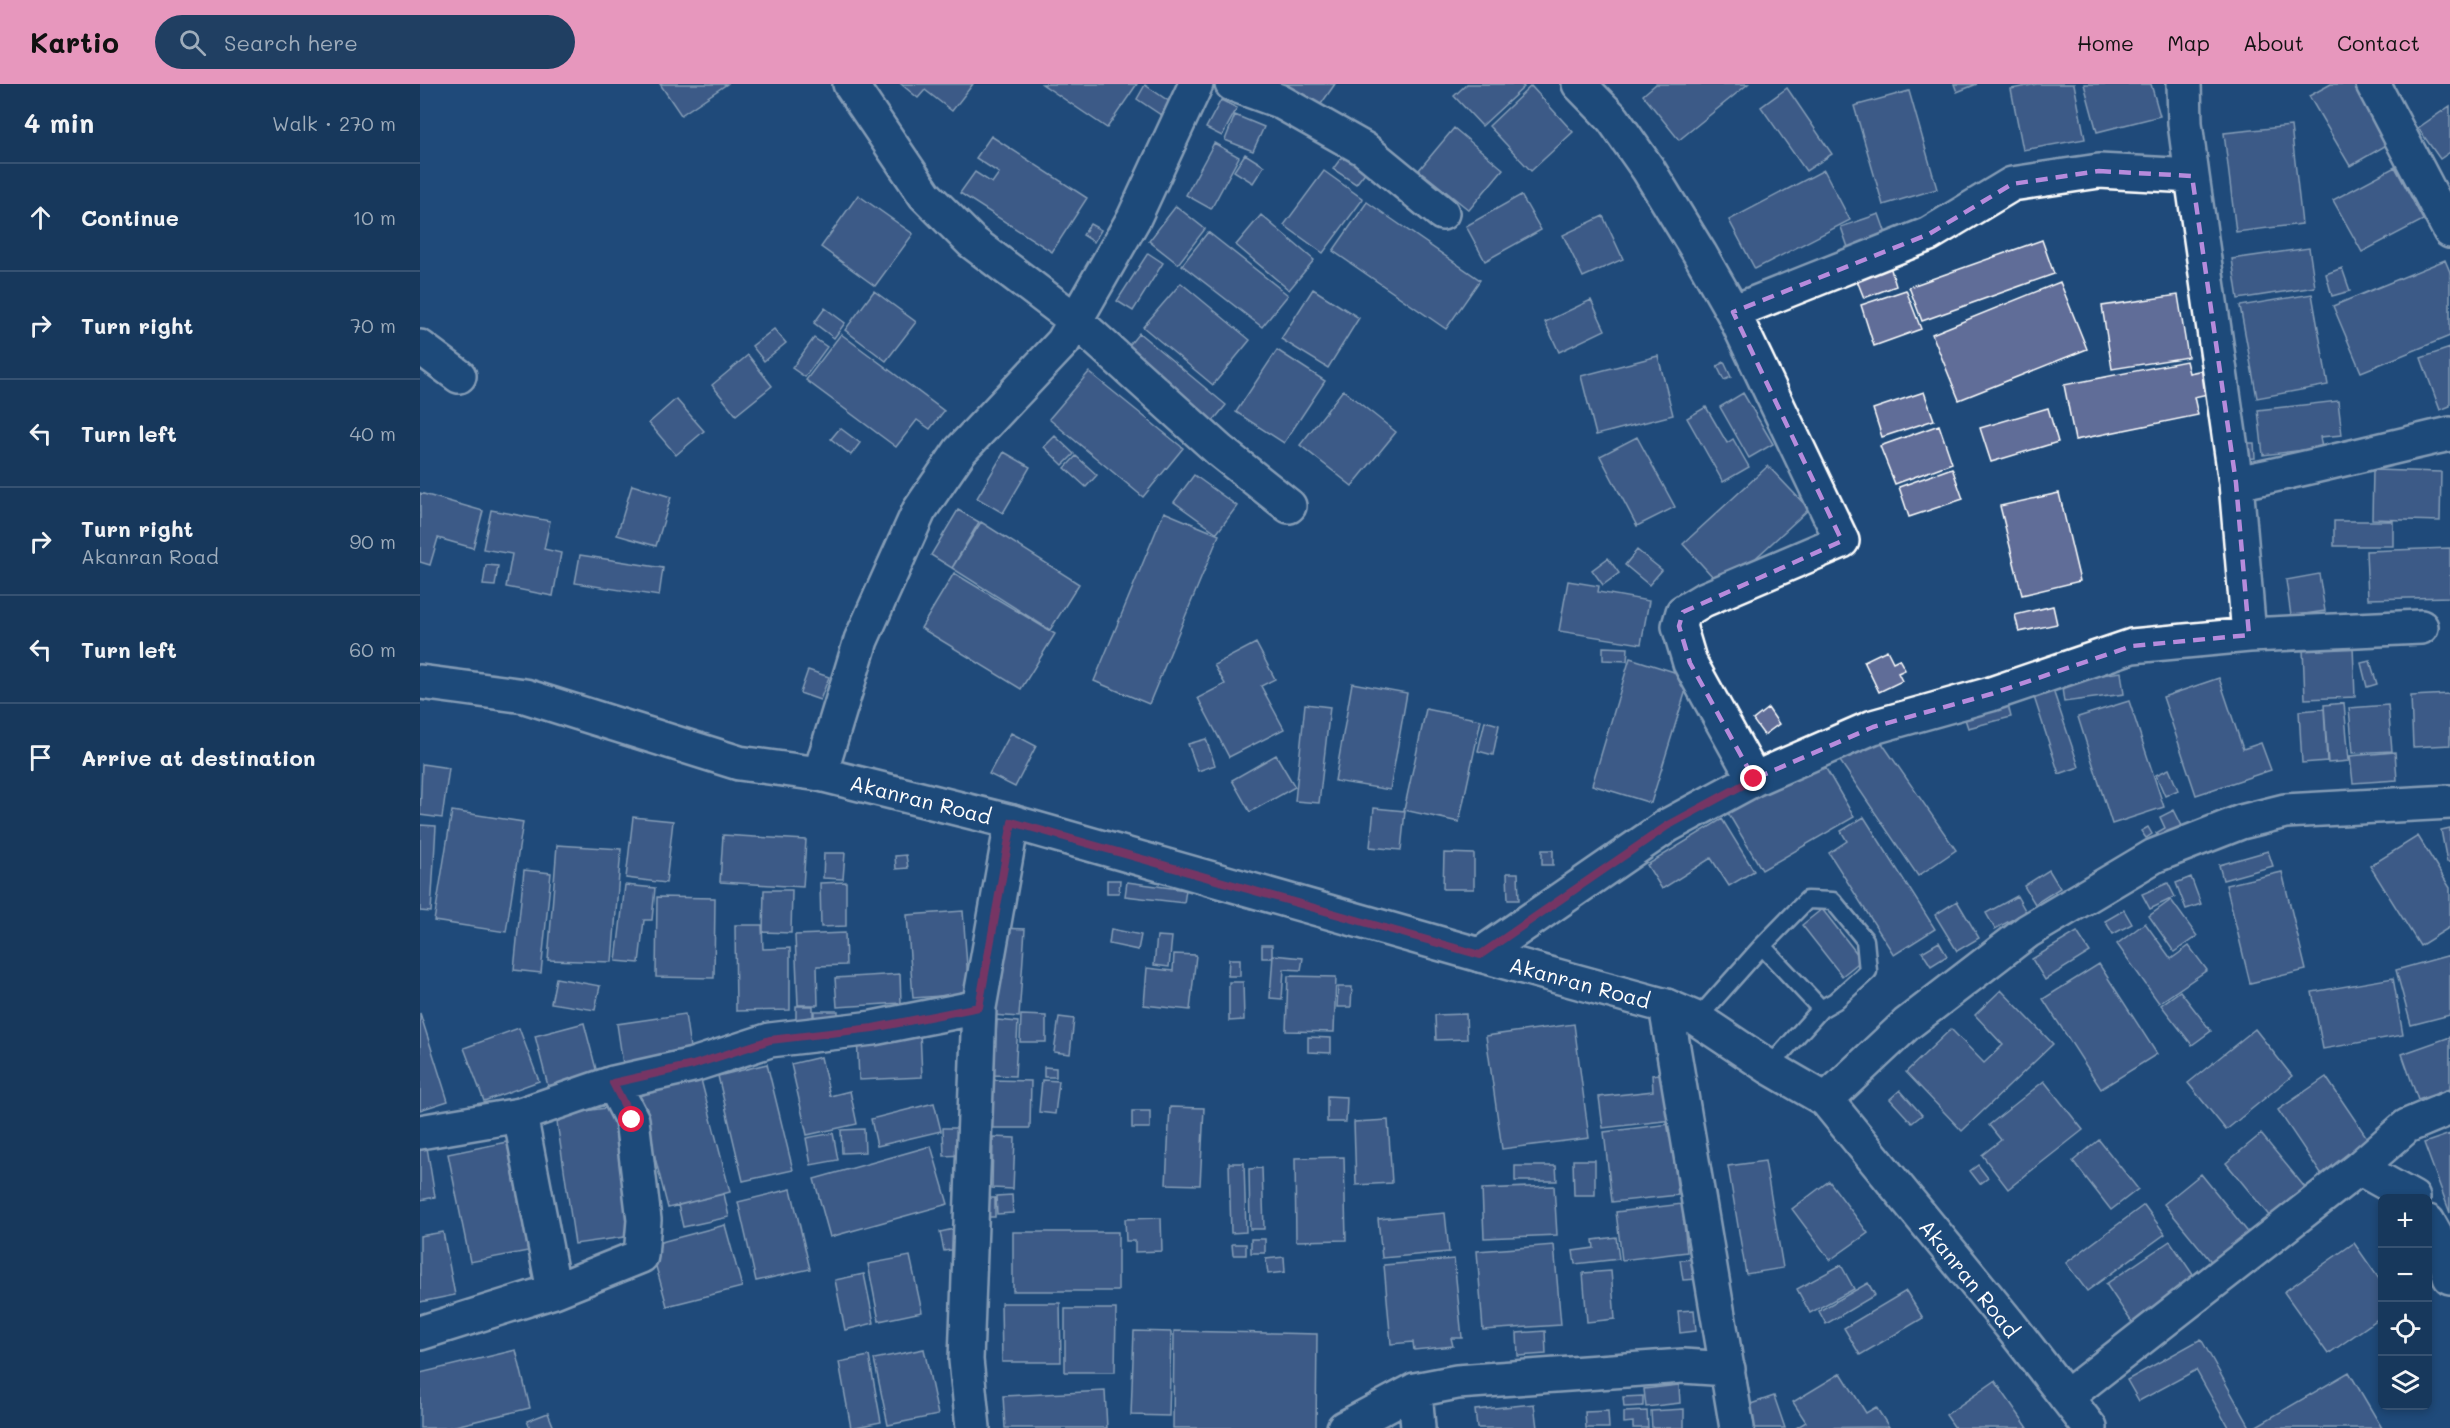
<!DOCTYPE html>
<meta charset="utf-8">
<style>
:root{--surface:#17385c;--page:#203f62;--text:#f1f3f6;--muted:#9eacbb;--line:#365272;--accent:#e797bd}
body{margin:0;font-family:Mali,sans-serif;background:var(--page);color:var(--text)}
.controls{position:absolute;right:18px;bottom:18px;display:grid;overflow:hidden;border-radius:9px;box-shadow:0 3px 9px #0003}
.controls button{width:54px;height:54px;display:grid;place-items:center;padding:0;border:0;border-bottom:2px solid var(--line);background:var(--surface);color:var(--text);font:30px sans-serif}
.stop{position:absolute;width:18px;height:18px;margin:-14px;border:4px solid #e11d48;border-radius:50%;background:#fff}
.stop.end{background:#e11d48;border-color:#fff;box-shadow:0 2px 6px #0008}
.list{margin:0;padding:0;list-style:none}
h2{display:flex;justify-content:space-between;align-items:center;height:78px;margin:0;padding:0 24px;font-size:26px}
h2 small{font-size:20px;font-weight:400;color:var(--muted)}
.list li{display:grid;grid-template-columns:39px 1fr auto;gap:18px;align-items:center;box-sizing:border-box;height:108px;padding:0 24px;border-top:2px solid var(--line)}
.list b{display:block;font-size:22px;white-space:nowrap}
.list p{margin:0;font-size:20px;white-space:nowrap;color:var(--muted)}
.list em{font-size:20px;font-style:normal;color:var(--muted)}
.icon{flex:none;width:33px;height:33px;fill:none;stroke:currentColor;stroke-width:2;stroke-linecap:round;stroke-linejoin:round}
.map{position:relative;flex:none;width:2030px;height:1344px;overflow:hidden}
header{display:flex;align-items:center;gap:36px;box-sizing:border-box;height:84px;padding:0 30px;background:var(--accent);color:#111}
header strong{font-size:28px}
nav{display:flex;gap:33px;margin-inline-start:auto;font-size:21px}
.search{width:420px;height:54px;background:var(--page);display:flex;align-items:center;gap:15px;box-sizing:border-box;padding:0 21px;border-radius:33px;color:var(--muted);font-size:22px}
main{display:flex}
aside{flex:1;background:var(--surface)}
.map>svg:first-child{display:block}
.building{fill:#616d98;stroke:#fff;stroke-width:1.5}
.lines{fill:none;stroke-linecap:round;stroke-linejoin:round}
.lane-casing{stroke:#fff;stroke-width:21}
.street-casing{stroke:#fff;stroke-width:38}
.secondary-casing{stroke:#fff;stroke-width:38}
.lane{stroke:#1f4a7a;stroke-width:16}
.street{stroke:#1f4a7a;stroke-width:33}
.secondary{stroke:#1f4a7a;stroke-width:33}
.route{stroke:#e11d48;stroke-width:8}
.marked{fill:none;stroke:#b68bdc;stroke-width:4.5;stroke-dasharray:12 8;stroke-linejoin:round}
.labels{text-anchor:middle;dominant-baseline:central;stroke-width:4.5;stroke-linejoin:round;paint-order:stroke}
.street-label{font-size:21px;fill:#fff;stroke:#1f4a7a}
</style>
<header>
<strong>Kartio</strong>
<div class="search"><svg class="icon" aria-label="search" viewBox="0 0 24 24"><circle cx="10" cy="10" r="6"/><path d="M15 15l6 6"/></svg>Search here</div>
<nav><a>Home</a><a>Map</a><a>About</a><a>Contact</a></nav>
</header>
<main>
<aside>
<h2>4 min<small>Walk · 270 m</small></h2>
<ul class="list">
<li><svg class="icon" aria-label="ahead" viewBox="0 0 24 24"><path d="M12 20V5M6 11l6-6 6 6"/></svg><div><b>Continue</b></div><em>10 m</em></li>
<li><svg class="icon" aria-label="right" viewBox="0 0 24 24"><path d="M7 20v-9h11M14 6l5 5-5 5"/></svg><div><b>Turn right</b></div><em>70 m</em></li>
<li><svg class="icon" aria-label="left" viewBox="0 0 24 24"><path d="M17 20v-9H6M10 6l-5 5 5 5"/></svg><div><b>Turn left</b></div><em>40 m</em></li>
<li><svg class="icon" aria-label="right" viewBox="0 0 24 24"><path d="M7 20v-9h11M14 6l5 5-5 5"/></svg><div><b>Turn right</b><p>Akanran Road</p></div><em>90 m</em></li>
<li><svg class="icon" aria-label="left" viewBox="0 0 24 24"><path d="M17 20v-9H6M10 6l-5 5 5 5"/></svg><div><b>Turn left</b></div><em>60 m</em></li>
<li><svg class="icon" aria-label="arrive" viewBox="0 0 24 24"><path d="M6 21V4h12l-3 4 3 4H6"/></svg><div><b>Arrive at destination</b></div></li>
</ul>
</aside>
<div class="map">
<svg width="2030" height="1344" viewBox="0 0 2030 1344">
<rect width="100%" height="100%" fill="#1f4a7a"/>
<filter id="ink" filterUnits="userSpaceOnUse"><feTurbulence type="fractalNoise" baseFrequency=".0167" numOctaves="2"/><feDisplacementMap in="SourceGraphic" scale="12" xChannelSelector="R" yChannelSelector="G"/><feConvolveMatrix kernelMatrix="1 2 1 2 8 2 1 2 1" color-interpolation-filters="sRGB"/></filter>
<g filter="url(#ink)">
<path class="building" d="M240 0H307L261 31Z
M481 0H553L532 27 505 6 498 14Z
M622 0H717L687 44Z
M866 0H915L899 23Z
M1047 0H1100L1104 3 1062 42 1034 12Z
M1236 0H1328L1259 56 1223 11Z
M1534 0H1557L1537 8Z
M1617 0H1654L1665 55 1603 66 1591 5Z
M1664 0H1731L1740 32 1677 48Z
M1911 0H1947L1979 54 1930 82 1889 12Z
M725 1 750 18 741 31 717 15Z
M1111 2 1153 48 1111 87 1069 42Z
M1367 4 1412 70 1386 87 1341 23Z
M1489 7 1517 105 1463 121 1434 22Z
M801 16 817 24 802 52 786 44Z
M2030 22V68L2020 75 1998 44Z
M815 31 844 43 833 67 805 56Z
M1871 42 1882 140 1816 148 1804 49Z
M1034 44 1083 85 1049 126 999 86Z
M571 52 667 114 632 168 540 109 555 88 572 99 579 89 556 74Z
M794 59 819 73 791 125 766 111Z
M825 70 844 82 833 99 814 87Z
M924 70 947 86 936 100 913 85Z
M1975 83 2003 136 1942 168 1913 116Z
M1404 86 1430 136 1335 185 1309 136Z
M904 87 943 115 903 169 864 141Z
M438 111 493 150 455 202 401 163Z
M1101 111 1121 146 1065 177 1046 142Z
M947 118 1060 196 1026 245 913 167Z
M756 122 785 145 758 180 729 157Z
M1459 130 1469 158 1431 172 1421 143Z
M841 131 894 176 869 206 816 161Z
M1183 132 1203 175 1163 193 1143 151Z
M670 140 681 146 674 158 663 151Z
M788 148 868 211 842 243 762 181Z
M1622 156 1634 190 1502 237 1489 203Z
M1889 164 1895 203 1818 215 1812 175Z
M728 169 743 179 713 227 697 217Z
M1467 172 1476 202 1444 214 1432 184Z
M2025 176 2030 188V252L1941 288 1913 222Z
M1922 184 1930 207 1912 212 1906 190Z
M1640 198 1667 265 1539 316 1512 250Z
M761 199 830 256 793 301 723 243Z
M893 205 939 234 908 284 861 255Z
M1486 206 1501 245 1454 262 1441 221Z
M454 207 496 238 466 277 425 246Z
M1892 210 1908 301 1837 314 1820 222Z
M1758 211 1768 273 1692 285 1682 222Z
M1171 216 1185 246 1139 268 1125 238Z
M405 224 425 239 414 254 394 239Z
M354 245 366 259 344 277 332 262Z
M719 249 806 321 793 337 785 331 779 339 702 270Z
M421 250 524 327 510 345 497 336 476 363 386 296Z
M394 254 407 263 385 293 372 284Z
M2030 264V322L2020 326 2001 274Z
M857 266 905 297 864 359 816 328Z
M328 271 352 302 316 331 292 301Z
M1238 272 1253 331 1176 351 1161 292Z
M1766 277 1769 289 1788 285 1792 309 1774 313 1778 331 1655 356 1644 301Z
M1304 278 1311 293 1304 296 1297 282Z
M669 288 763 364 723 413 629 335Z
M923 306 976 348 932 402 880 361Z
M1504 308 1514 336 1462 353 1453 325Z
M1323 309 1353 360 1329 374 1300 323Z
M256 315 284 347 256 371 229 339Z
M1918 317 1922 351 1900 353 1902 364 1843 371 1838 326Z
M1286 323 1307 359 1313 355 1329 383 1303 398 1267 334Z
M1628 324 1638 358 1571 378 1560 344Z
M1519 341 1532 379 1475 400 1460 362Z
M420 344 440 359 431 371 411 355Z
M635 352 654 370 643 381 624 363Z
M1217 353 1255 423 1217 442 1180 372Z
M1824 359H1834L1835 374 1825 375Z
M584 368 610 383 583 429 557 414Z
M656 372 677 391 666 403 645 384Z
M1348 382 1389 425 1303 504 1263 460Z
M1532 384 1543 415 1489 433 1479 403Z
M1953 386 2021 388 2020 437 1952 435Z
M774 391 817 422 797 449 754 418Z
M212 401 251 413 236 462 197 451Z
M0 409 63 427 53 464 18 454 10 481 0 478Z
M1639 409 1660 497 1602 511 1580 422Z
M71 426 130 437 124 465 141 469 133 512 86 503 92 470 63 465Z
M538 426 559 438 532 484 511 471Z
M744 428 799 451 729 620 674 597Z
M1914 437H1973V462H1914Z
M561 438 659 500 630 546 532 484Z
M2030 464V513L1948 515 1946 467Z
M1217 466 1242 486 1229 501 1205 481Z
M160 471 243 484 239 512 155 499Z
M1188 474 1199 489 1183 501 1172 486Z
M66 481 78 482 75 502 63 501Z
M534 489 635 550 601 605 501 544Z
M1899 490 1905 527 1871 532 1866 496Z
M1148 497 1179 502 1178 508 1229 517 1221 560 1139 547Z
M1633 522 1637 540 1599 548 1595 531Z
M836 559 855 595 841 602 864 645 809 673 778 614 805 600 794 581Z
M1183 563 1208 564 1207 577 1183 576Z
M1933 563 1935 613 1885 615 1883 564Z
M1467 566 1473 578 1479 575 1485 586 1478 589 1482 597 1459 608 1444 577Z
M1210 574 1270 593 1231 719 1172 701Z
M1950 577 1957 600 1947 603 1941 579Z
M388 586 409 593 400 616 380 609Z
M1701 588 1704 610 1644 618 1641 597Z
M1799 594 1823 665 1841 659 1851 686 1776 711 1743 613Z
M932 599 987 609 970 706 915 697Z
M1633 606 1659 683 1639 690 1614 613Z
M2030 610V661L1993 663 1991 612Z
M1587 617 1591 633 1548 644 1543 629Z
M1709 617 1744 723 1692 740 1658 633Z
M1924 619 1929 677 1908 679 1904 621Z
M885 620 910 623 899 719 875 717Z
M1968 621 1972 667 1933 669 1929 624Z
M1348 624 1359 640 1344 651 1333 636Z
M1006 625 1061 636 1039 738 984 726Z
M1904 625 1907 677 1882 679 1879 627Z
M1065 637 1079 641 1073 671 1058 667Z
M591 649 616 662 595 703 569 690Z
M1455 649 1536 766 1498 792 1418 674Z
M786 655 795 681 778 687 768 660Z
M1975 668 1977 696 1933 699 1930 672Z
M856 671 875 703 830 728 812 696Z
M1401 676 1434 733 1342 786 1308 729Z
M2 680 29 684 22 734 0 731Z
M1749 685 1758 706 1745 712 1736 691Z
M954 724 985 727 981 766 950 763Z
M1754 726 1764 746 1740 757 1736 749 1745 744 1740 733Z
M32 727 103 738 86 848 14 837Z
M213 733 253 737 246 799 206 794Z
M1444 733 1515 845 1474 871 1409 769 1427 757 1421 747Z
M1302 735 1334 787 1309 802 1291 774 1242 805 1227 781Z
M0 741 16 742 11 828 0 827Z
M1728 743 1732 750 1726 754 1721 747Z
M2030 744V778H2027L2021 746Z
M303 751 386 756 383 803 300 798Z
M1998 752 2030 804V843L2000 862 1950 782Z
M137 761 201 765 192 878 128 876Z
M1122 766H1133V781H1122Z
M1848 767 1853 782 1803 796 1799 781Z
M404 769H425L423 795 403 794Z
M1024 769 1054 770V805H1023Z
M486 771 488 784 476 785 475 772Z
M104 786 131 789 121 889 94 886Z
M1629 786 1640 804 1615 820 1604 802Z
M1862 788 1886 886 1830 899 1806 801Z
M1087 789H1098L1099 816H1088Z
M1771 793 1781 820 1766 825 1756 799Z
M687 796H700L699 809H687Z
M426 798V842L401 843 400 799Z
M707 798 766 806 764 819 705 812Z
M1748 799 1755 813 1730 825 1722 810Z
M205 801 235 804 232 836H224L219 879 196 877Z
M344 806H372L371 849 343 848Z
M1597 812 1606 828 1575 845 1566 829Z
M237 813 295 814 294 894 236 893Z
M1751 816 1777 852 1754 868 1729 832Z
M1537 817 1559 854 1537 867 1515 831Z
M1402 825 1442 876 1422 892 1382 841Z
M1704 826 1712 840 1693 850 1685 837Z
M543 827 549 910 493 914 487 831Z
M1725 839 1751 875 1769 862 1787 886 1739 919 1697 860Z
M315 841H342L343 865 370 864V926L316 927Z
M580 844 605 845 599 933 573 931Z
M691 845 721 851 718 866 689 860Z
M1657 848 1670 868 1625 896 1612 875Z
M425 849 426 881 397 882 398 921H378L375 851Z
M737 852 752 853 749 883 734 881Z
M1519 858 1527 872 1511 882 1502 868Z
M842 861H852V874H842Z
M754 870 776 871 770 926 724 921 727 884 753 887Z
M853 871 883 874 881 886 864 885 862 915 850 914Z
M2030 871V931L1991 941 1976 886Z
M809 875H820V892H808Z
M1679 880 1737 970 1681 1005 1623 915Z
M480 890 481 919 417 923 415 894Z
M868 892 916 893 914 948 866 947Z
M136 894 180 902 175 926 131 919Z
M1973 894 1983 951 1903 965 1892 908Z
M809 898H823L824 936 809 937Z
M918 903H932L931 923H917Z
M1581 906 1633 960 1542 1047 1486 988 1531 945 1564 979 1583 961 1555 931Z
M1760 907 1791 947 1772 961 1741 921Z
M376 922H393V937H376Z
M394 927H418V946H394Z
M0 929 28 1017 0 1026Z
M265 930 272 977 204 987 197 940Z
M1046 930 1047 955 1016 956 1015 931Z
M601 931 626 932V958H600Z
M639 933 654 935 650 970 634 968Z
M577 936 598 938 595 992 573 991Z
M164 939 177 989 128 1002 115 952Z
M1154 940 1169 1054 1082 1065 1066 952Z
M99 944 119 997 64 1017 44 964Z
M1835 945 1872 992 1806 1046 1768 999Z
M500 947 502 993 439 996 437 950Z
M888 953 911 954V969L888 968Z
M2030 953V1005L1998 1016 1982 970Z
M401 973 410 1012 430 1007 437 1040 387 1051 371 980Z
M347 980 373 1086 323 1097 298 992Z
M624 983 636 984V993H624Z
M278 984 310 1108 248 1124 216 1000Z
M1247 989 1252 1036 1183 1044 1179 1013 1233 1007 1232 991Z
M1906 993 1956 1067 1907 1099 1858 1026Z
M572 996 611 997 610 1044H572Z
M622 996 639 997 635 1030 619 1028Z
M1624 997 1663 1046 1588 1105 1562 1071 1581 1056 1569 1041Z
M1480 1006 1502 1031 1492 1039 1470 1015Z
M907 1012 927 1013 926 1038H907Z
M514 1019 521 1047 457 1062 451 1035Z
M200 1022 218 1151 155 1160 136 1031Z
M750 1023 784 1024 780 1101 746 1100Z
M712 1027H730V1044H712Z
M968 1036 972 1099 936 1101 934 1038Z
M1250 1040 1258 1111 1192 1118 1184 1048Z
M523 1044H542L543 1071 524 1072Z
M444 1045 445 1068 422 1069 421 1046Z
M413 1049 418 1076 391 1081 386 1054Z
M1841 1050 1887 1106 1851 1134 1806 1079Z
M2030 1050V1129L2004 1059Z
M573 1053 595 1054 593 1105 572 1104Z
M1679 1056 1718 1105 1691 1126 1653 1077Z
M6 1057 15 1113 0 1116V1058Z
M87 1058 108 1167 50 1178 28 1070Z
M511 1062 528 1120 410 1153 394 1095Z
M924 1073 926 1156 876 1157 875 1074Z
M1153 1076H1175V1111H1154Z
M1345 1077 1363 1184 1326 1190 1308 1082Z
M809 1079H824L826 1148 811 1149Z
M1558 1081 1568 1094 1560 1100 1550 1087Z
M1095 1082H1136L1137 1097H1095Z
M842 1084 844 1145H830L829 1085Z
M1781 1090 1835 1157 1798 1186 1744 1120Z
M1409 1097 1448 1149 1410 1176 1372 1125Z
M1134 1102 1137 1151 1064 1154 1062 1105Z
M371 1105 390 1185 336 1197 318 1118Z
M304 1110 309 1133 263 1143 258 1121Z
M592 1111 593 1129 577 1130 576 1112Z
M564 1114H575V1133H564Z
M1262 1120 1267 1168 1202 1176 1196 1128Z
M1724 1121 1745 1150 1667 1207 1646 1179Z
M1025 1129 1029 1168 962 1174 958 1135Z
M741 1134 742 1167 715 1168V1157H706L705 1135Z
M305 1141 322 1203 247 1222 230 1161Z
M534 1145 538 1165 524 1167 520 1148Z
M23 1148 35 1211 0 1218V1152Z
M593 1148H698V1207H593Z
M1196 1153 1199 1175 1155 1180 1153 1167 1174 1164 1173 1156Z
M831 1155H845V1169H831Z
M1750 1157 1782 1204 1717 1246 1686 1200Z
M1934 1159 1962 1199V1232L1908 1270 1864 1208Z
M812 1160H826V1171H813Z
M1134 1161 1141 1241 1063 1246 1057 1167Z
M490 1172 502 1228 459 1237 448 1180Z
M864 1173 865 1188 848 1190 846 1175Z
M1034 1175 1042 1254H1031L1033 1262 994 1266 993 1258 971 1260 964 1181Z
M1276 1175 1278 1195 1263 1196 1260 1176Z
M1421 1181 1434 1205 1390 1229 1377 1205Z
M1191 1187 1195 1235 1167 1238 1163 1189Z
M444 1190 454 1239 425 1246 415 1196Z
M1448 1199 1455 1211 1406 1240 1399 1227Z
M1486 1207 1503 1234 1440 1271 1424 1244Z
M581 1219H640L641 1278H582Z
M645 1225H696L695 1288H645Z
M1274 1226 1276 1247 1260 1249 1258 1227Z
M714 1247 751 1248 749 1332 711 1331Z
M754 1247 897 1250 896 1344H753Z
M1125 1247 1126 1270 1098 1272 1097 1249Z
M1781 1255 1830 1343 1828 1344H1806L1808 1343 1776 1286 1719 1317 1707 1296Z
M504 1265 518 1331 468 1341 454 1275Z
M96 1266 110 1324 27 1344H0V1289Z
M449 1272 461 1338 431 1344 419 1278Z
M1929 1288 1962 1344H1833Z
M1421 1289 1446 1329 1456 1323 1469 1343 1376 1344 1386 1338 1373 1318Z
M1575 1297 1608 1344H1535L1526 1331Z
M1259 1301 1260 1319 1226 1323 1224 1305Z
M685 1307 687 1344H585L583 1312Z
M1223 1312V1322L1204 1323 1203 1313Z
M1354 1312 1365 1344H1332L1325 1322Z
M1114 1320 1117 1344H1057L1055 1326Z
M1264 1325V1344H1232L1231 1327Z
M1188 1327 1189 1344H1166L1165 1328Z
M1227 1327 1228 1344H1213V1338L1204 1339V1328Z
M128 1329 134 1344H110L107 1337Z"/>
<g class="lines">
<g class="lane-casing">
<path id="lane" d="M1342 862 1401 925
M1277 935 1342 862 1387 816 1413 817 1445 856 1448 887 1415 917 1401 925 1349 983"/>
</g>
<g class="street-casing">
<path id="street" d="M430 0 505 111 552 158 655 236 800 367 869 422
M812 0 859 17 944 65 1022 129
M1159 0 1193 35 1228 85 1280 170 1313 228 1422 457 1283 516 1263 528 1259 542 1270 579 1334 695
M1764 0 1765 39 1772 92 1816 399 1829 551
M1953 0 2030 147
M1313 228 1509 150 1592 100 1679 87 1772 92
M0 263 39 292
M1816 399C1888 385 1958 366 2030 350
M400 690 441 556 499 427 540 367 643 258 714 134 776 0
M1060 871 1247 742 1334 695 1453 643 1571 610 1712 562 1829 551 2001 543
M1246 922 1317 1344
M1406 1016 1487 940 1608 847 1734 772 1821 738 1865 727 2030 718
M100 1031 134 1207
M0 1048 100 1031 193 999 273 981 350 956 453 944 559 923
M1939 1084 1993 1114
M2008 1138 2022 1163 2030 1193
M0 1249 134 1207 221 1172 224 1136 212 1036 193 999
M995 1306 998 1344
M1646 1313 1939 1084 1987 1042 2030 1024
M553 1344 546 1276 559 923 592 738
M924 1344 995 1306 1037 1298 1263 1282 1308 1285"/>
</g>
<g class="secondary-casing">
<path id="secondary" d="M0 598 105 612 319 679 400 690 592 738 1060 871 1246 922 1277 935 1349 983 1406 1016 1590 1241 1670 1344"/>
</g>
<use href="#lane" class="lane"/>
<use href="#street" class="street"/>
<use href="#secondary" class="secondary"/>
</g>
</g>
<g class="lines" filter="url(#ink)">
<path class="route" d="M212 1036 193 999 273 981 350 956 453 944 559 923 592 738 1060 871 1247 742 1334 695"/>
</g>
<path d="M0 0H2030V1344H0ZM1679 87 1772 92 1816 399 1829 551 1712 562 1571 610 1453 643 1334 695 1270 579 1259 542 1263 528 1422 457 1313 228 1509 150 1592 100Z" fill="#1f4a7a" fill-opacity=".55" fill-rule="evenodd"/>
<path class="marked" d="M1679 87 1772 92 1816 399 1829 551 1712 562 1571 610 1453 643 1334 695 1270 579 1259 542 1263 528 1422 457 1313 228 1509 150 1592 100Z"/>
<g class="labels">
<g class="street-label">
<text transform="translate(501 715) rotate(14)">Akanran Road</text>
<text transform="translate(1160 898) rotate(15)">Akanran Road</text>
<text transform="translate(1550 1194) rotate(51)">Akanran Road</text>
</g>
</g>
</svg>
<div class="controls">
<button>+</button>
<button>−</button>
<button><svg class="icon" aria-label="locate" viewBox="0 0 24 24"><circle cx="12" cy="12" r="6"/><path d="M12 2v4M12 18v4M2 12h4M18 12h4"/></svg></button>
<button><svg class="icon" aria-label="layers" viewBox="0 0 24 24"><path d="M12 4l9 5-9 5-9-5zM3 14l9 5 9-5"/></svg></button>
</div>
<div class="stop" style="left:212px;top:1036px"></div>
<div class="stop end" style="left:1334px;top:695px"></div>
</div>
</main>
